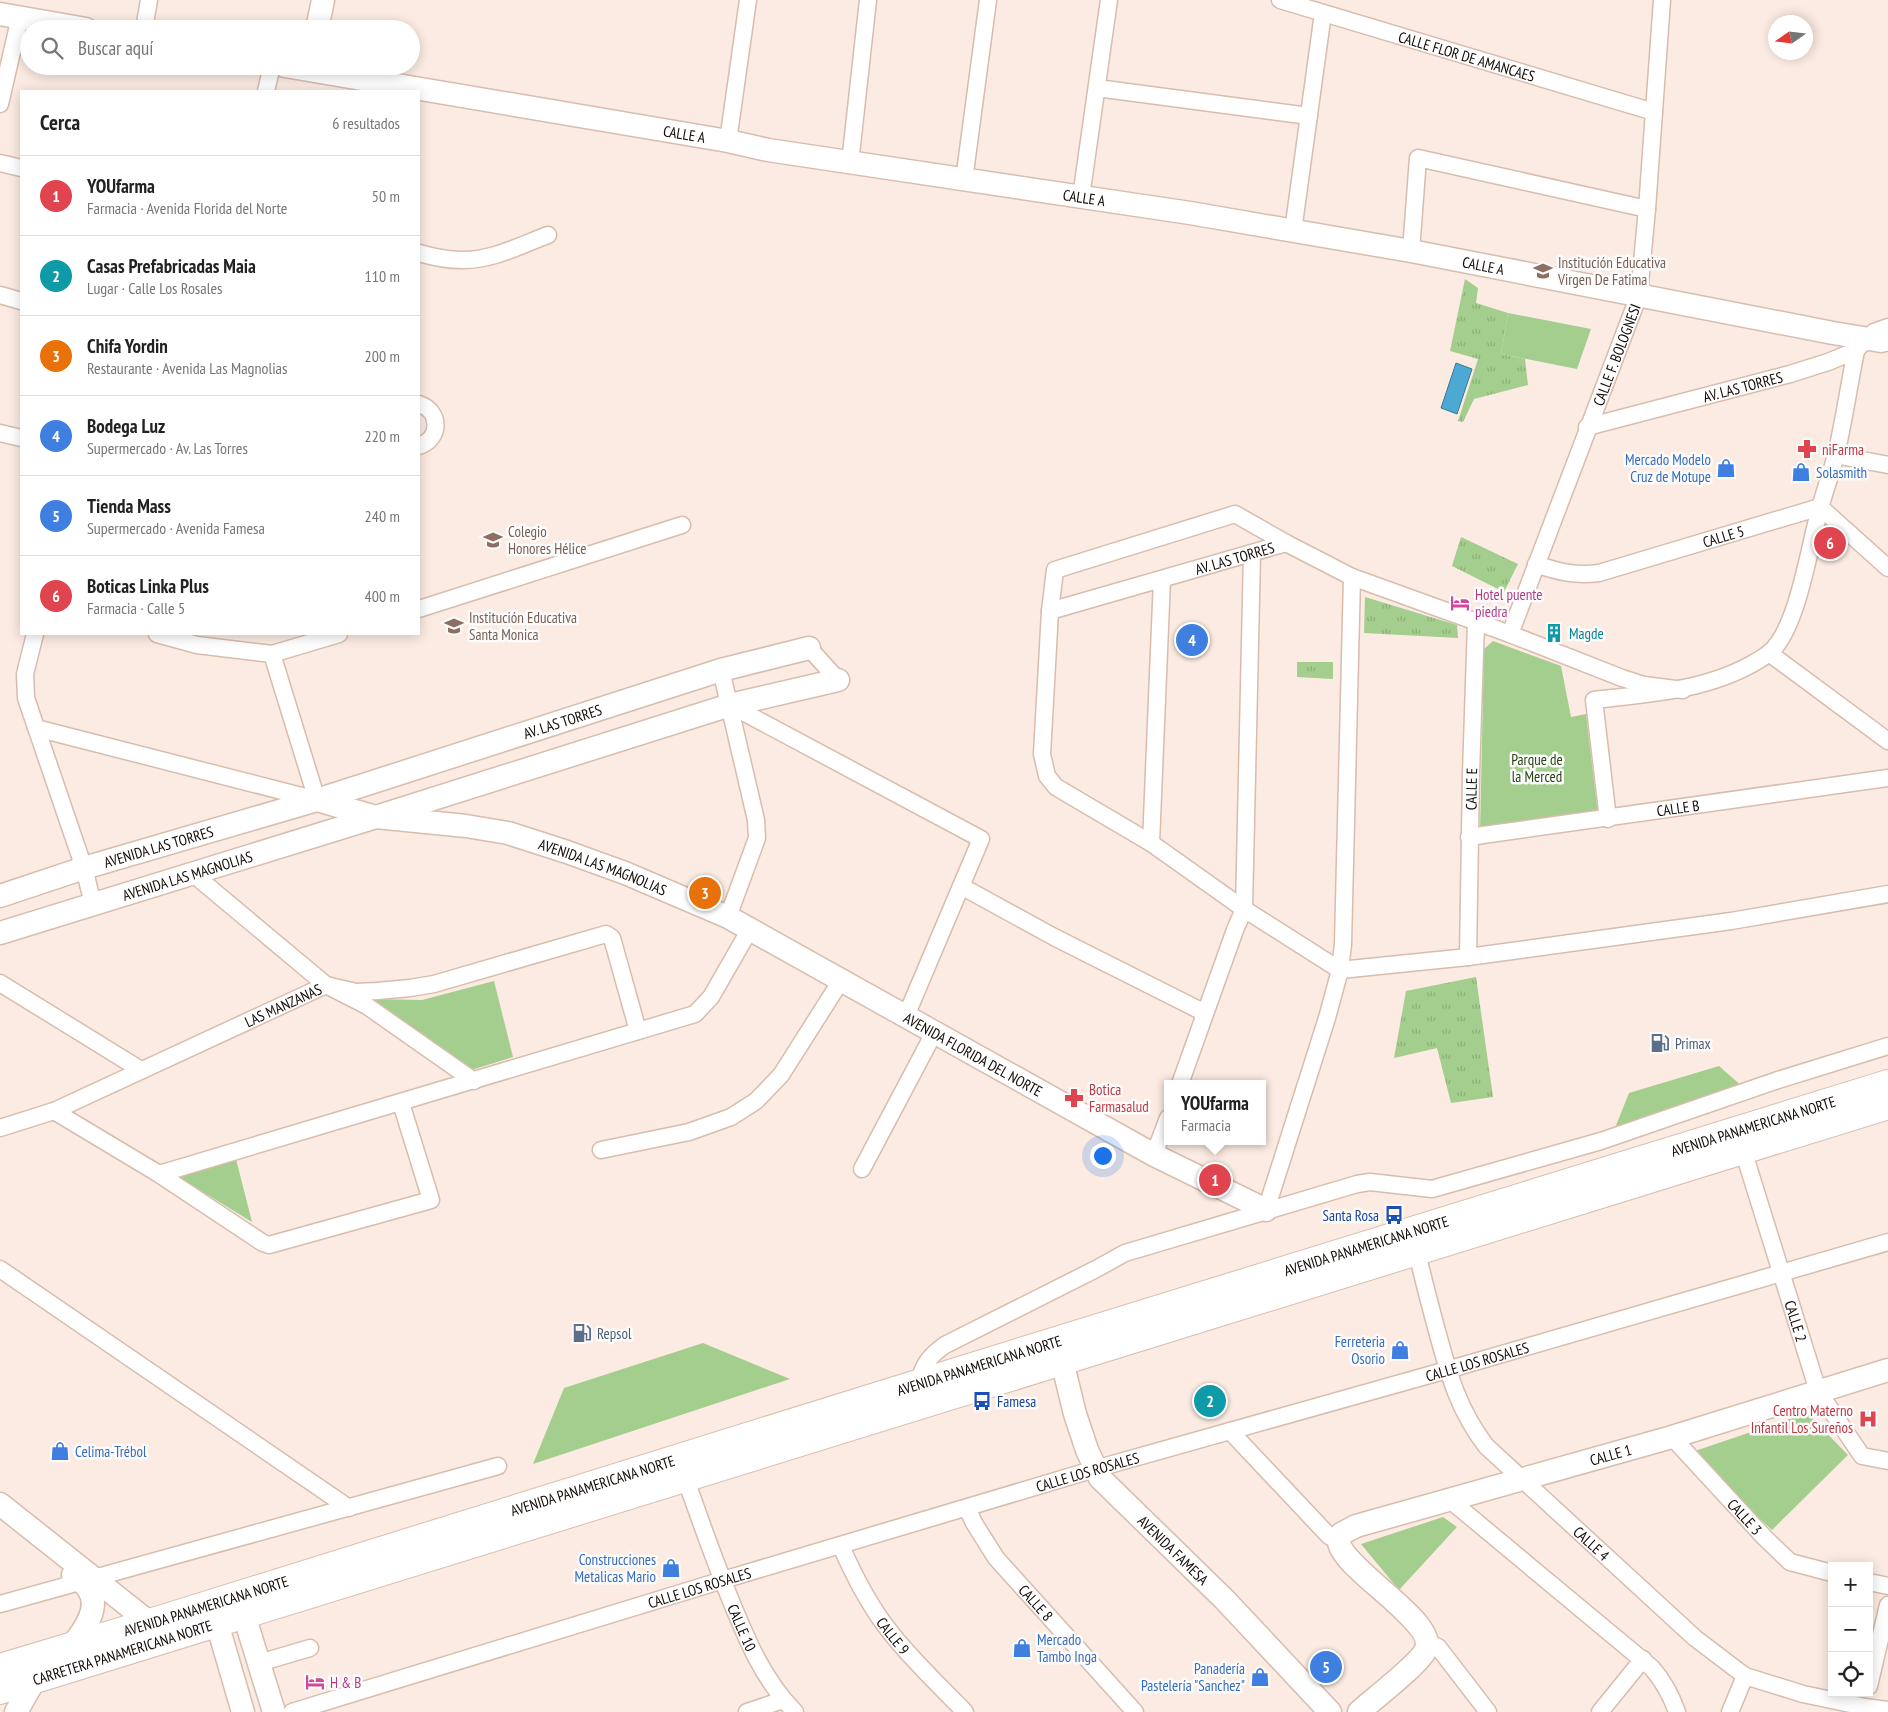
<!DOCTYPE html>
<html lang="es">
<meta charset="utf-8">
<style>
:root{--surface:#fff;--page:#f2f2f2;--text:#222;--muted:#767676;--line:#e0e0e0;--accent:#d1462b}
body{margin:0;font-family:"PT Sans Narrow",sans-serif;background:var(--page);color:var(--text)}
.controls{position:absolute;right:15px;bottom:15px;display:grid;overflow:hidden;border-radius:0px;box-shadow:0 2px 12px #0003}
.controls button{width:45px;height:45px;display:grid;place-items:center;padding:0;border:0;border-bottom:1px solid var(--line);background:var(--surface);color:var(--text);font:25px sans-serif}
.compass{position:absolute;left:1768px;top:15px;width:45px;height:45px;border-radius:50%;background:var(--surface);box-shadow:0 2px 12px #0003;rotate:256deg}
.you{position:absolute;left:1102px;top:1155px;width:18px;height:18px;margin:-12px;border:4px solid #fff;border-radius:50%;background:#1a73e8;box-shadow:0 0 0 8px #1a73e833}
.badge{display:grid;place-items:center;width:32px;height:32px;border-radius:50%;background:var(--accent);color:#fff;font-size:16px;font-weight:700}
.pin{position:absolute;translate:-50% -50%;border:2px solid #fff;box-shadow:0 1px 5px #0006}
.popup{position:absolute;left:1164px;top:1080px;width:102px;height:65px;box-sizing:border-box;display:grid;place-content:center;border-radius:0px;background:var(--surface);filter:drop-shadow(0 1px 4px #0005);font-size:16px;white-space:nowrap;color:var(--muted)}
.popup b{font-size:19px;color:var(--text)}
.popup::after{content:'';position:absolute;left:50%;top:100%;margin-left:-10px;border:10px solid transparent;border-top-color:var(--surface)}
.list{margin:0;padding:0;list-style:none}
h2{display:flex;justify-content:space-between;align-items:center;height:65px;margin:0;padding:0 20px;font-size:21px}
h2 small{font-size:16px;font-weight:400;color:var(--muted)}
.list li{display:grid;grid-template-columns:32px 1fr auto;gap:15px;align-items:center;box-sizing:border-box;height:80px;padding:0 20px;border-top:1px solid var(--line)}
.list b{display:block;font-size:19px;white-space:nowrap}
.list p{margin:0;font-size:16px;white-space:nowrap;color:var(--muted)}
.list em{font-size:16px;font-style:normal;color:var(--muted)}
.icon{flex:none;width:28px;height:28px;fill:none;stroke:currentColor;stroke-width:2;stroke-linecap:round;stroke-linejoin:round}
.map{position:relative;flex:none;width:1888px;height:1712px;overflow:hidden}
.search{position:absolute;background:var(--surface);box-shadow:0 2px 12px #0003;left:20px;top:20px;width:400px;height:55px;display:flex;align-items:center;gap:12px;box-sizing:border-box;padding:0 18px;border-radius:28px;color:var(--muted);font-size:19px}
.panel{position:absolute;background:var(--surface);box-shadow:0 2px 12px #0003;left:20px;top:90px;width:400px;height:545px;border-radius:0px}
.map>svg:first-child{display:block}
.grass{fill:url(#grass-tufts)}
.park{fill:#a3ce8d}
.water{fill:#4ba9d4;stroke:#3a7996}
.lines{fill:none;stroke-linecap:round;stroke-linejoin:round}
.street-casing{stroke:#d7bdae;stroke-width:19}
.secondary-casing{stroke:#d7bdae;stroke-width:25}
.highway-casing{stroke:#d7bdae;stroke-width:30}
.street{stroke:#fff;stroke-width:16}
.secondary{stroke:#fff;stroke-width:22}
.highway{stroke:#fff;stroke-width:28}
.labels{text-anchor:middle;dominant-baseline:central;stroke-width:5;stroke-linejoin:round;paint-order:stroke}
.street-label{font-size:15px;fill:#120a06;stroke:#fcfcfc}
.education-label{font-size:15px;fill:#785e54;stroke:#fcfcfc;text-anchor:start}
.health-label{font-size:15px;fill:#be3a42;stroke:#fcfcfc;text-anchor:start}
.shop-label{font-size:15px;fill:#366cbe;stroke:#fcfcfc;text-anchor:end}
.hotel-label{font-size:15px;fill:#b23c85;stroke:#fcfcfc;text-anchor:start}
.culture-label{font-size:15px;fill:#0d838f;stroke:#fcfcfc;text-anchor:start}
.park-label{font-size:15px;fill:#274514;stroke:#fcfcfc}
.service-label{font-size:15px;fill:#4e5e75;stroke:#fcfcfc;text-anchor:start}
.transit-label{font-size:15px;fill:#164399;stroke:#fcfcfc;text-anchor:end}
</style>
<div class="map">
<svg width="1888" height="1712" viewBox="0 0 1888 1712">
<defs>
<pattern id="grass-tufts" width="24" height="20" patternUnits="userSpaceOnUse" patternTransform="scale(1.25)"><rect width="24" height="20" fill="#a3ce8d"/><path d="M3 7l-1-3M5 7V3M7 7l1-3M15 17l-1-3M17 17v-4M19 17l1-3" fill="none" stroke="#8bb078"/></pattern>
</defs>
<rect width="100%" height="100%" fill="#fbebe2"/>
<path class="grass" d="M1465 279 1478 288 1476 303 1508 313 1501 354 1525 359 1528 385 1474 399 1463 422 1458 421 1478 359 1450 351Z
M1461 537 1518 564 1504 592 1452 566Z
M1365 597 1457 625 1458 638 1364 633Z
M1297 662H1333V679L1297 677Z
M1476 977 1493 1097 1451 1103 1437 1048 1394 1058 1406 991Z"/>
<path class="park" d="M1508 313 1591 329 1577 369 1501 354Z
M1493 641 1561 666 1571 717 1586 714 1598 814 1480 833 1484 649Z
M494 981 513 1057 468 1071 371 999 422 1000Z
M1719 1066 1744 1088 1613 1133 1629 1093Z
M236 1159 252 1222 177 1176Z
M703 1343 790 1379 533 1464 564 1388Z
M1807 1413 1848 1455 1772 1530 1689 1453Z
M1443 1517 1457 1527 1399 1590 1361 1544Z"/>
<path class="water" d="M1456 363 1472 369 1457 414 1441 408Z"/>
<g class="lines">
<g class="street-casing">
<g id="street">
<path id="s1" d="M1280 0 1654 112"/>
<path d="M144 29 149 0"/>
<path d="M1097 88 1309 116"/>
<path d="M266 91 272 66"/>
<path d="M0 104 20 17"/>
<path d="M728 141 748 0"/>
<path d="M0 163 21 168"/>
<path d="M850 163 868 0"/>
<path d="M964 180 988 0"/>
<path d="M1081 197 1109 0"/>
<path d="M1293 231 1323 13"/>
<path d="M1411 251 1418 158 1647 209"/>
<path d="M419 253C433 257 447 260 461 260 491 261 521 245 548 235"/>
<path d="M0 295 21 301"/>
<path d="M419 404C441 411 441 439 419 446"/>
<path id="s2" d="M1587 427 1790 374 1828 362 1855 351 1874 332 1888 327"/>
<path d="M0 433 21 438"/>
<path d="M1835 455 1888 465"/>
<path id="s3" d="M1536 564C1558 572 1576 576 1599 573L1820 507 1888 568"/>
<path d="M419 609 682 525"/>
<path id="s4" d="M1050 611 1286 543"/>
<path d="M35 634 25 674 26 698 84 868 93 904"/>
<path d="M157 634 197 645 272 654 339 634"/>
<path id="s5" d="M1510 634 1639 295 1647 209 1662 0"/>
<path d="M809 648 838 680"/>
<path d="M1769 653 1888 741"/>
<path d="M272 654 317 800"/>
<path d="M721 670 756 820 757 838 728 917"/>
<path d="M1683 690 1644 685 1622 678 1510 634 1352 577 1286 543 1235 514 1055 570 1050 611 1042 754 1047 776 1056 787 1151 843 1244 909 1340 970 1468 957 1731 921 1888 894"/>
<path d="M730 705 981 839 906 1016"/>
<path d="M36 728 317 800"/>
<path d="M1608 819 1594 700C1654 693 1717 690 1768 654 1796 633 1808 554 1817 520 1822 498 1830 477 1836 455 1844 420 1849 385 1856 351"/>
<path id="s6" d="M1469 837 1888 778"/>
<path d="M1151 843 1162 579"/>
<path d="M192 873 326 985 367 1006 474 1081"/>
<path d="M961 886 1054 937 1205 1013"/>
<path id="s7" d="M1468 957 1471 774 1476 622"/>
<path d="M0 983 141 1070"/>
<path d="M1180 1084 1235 930 1244 909 1252 554"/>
<path d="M54 1111 159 1174 263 1243 269 1245 431 1200 401 1103"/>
<path id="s8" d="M0 1128 54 1111 326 985 356 992 377 991 410 988 434 984 606 934 612 938 638 1031"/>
<path d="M601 1150 689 1132 731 1117 756 1101 781 1075 842 979"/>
<path id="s9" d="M1743 1150 1818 1391 1862 1456 1888 1461"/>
<path d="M1154 1155 1168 1118"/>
<path d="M862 1169 934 1033"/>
<path d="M159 1174 695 1014 711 997 750 929"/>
<path d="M1266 1210 1327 1018 1340 970 1343 944 1352 577"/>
<path id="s10" d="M1417 1252C1423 1279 1430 1305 1437 1331 1449 1375 1458 1409 1486 1446L1695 1638 1745 1676 1803 1694 1865 1707 1888 1710"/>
<path d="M0 1269 349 1508"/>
<path d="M918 1383C924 1364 929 1356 945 1345L1096 1269 1125 1253 1357 1184 1370 1182 1432 1189 1601 1141 1778 1080 1888 1046"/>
<path d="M1230 1431 1329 1536 1339 1541"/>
<path id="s11" d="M1672 1437 1764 1537 1790 1562 1832 1573"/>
<path id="s12" d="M685 1477C699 1517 713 1557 729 1596 746 1638 763 1680 795 1712"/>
<path d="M1450 1500 1652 1668C1664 1682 1671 1695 1677 1712"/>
<path id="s13" d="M967 1508 974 1523 996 1558 1135 1712"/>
<path id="s14" d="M841 1546C854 1576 870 1607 891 1633 913 1661 940 1686 965 1712"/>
<path d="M1869 1582 1888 1586"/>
<path d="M0 1604 498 1466"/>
<path d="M1428 1643 1438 1647 1488 1712"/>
<path d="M259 1663 310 1648"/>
<path d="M1869 1686 1888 1605"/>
<path id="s15" d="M292 1712 723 1580 1095 1469 1447 1370 1888 1242"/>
<path d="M747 1712 783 1700"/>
<path d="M1600 1712 1643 1659"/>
<path d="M1730 1712 1745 1676"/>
</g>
</g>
<g class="secondary-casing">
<g id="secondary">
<path d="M0 14 86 29"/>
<path d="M317 29 323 0"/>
<path id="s16" d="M285 66 728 141 768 150 1190 213 1411 251 1833 333 1881 341 1888 339"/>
<path id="s17" d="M317 800 376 817 466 826 508 833 567 852 625 873 728 917 1154 1155 1266 1210"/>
<path id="s18" d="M0 896 84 868 317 800 721 670 809 648"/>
<path id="s19" d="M0 933 376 817 730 705 838 680"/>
<path id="s20" d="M1062 1361 1075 1414 1087 1450 1100 1478 1225 1600 1330 1712"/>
<path d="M0 1504 150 1623"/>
<path d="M244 1615 274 1712"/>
<path d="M217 1623 243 1712"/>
<path d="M71 1647C83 1632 102 1607 88 1589 85 1583 78 1579 73 1575"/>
<path d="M16 1712 35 1679"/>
<path id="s21" d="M1359 1712C1372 1700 1421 1663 1426 1649 1437 1621 1342 1569 1339 1542 1339 1540 1340 1536 1341 1534L1356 1526 1672 1437 1888 1370"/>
</g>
</g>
<g class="highway-casing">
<g id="highway">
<path id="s22" d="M0 1668 150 1623 885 1394 1888 1084"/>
<path id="s23" d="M0 1690 1888 1105"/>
</g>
</g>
<use href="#street" class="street"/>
<use href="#secondary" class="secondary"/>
<use href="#highway" class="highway"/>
</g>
<defs>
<g id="school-bare" transform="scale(1.5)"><path d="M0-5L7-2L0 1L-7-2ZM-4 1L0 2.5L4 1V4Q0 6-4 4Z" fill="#8d6e63" stroke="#fcfcfc" stroke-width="2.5" paint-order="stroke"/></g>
<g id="pharmacy-bare" transform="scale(1.5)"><path d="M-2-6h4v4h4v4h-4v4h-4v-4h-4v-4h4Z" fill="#e0444e" stroke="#fcfcfc" stroke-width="2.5" paint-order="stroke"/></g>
<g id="shop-bare" transform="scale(1.5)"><path d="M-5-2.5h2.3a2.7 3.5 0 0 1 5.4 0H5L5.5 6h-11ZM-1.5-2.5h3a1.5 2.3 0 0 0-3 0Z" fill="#3f7fe0" stroke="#fcfcfc" stroke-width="2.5" paint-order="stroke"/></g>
<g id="hotel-bare" transform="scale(1.5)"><path d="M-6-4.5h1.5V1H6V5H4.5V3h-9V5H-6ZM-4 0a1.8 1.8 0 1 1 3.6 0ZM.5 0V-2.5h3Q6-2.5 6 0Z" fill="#d1479c" stroke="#fcfcfc" stroke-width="2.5" paint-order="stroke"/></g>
<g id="building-bare" transform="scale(1.5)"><path d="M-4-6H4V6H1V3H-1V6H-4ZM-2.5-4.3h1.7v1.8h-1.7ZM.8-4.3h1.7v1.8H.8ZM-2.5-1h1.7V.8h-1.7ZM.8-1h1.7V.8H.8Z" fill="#0f9aa8" stroke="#fcfcfc" stroke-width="2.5" paint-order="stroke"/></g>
<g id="fuel-bare" transform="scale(1.5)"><path d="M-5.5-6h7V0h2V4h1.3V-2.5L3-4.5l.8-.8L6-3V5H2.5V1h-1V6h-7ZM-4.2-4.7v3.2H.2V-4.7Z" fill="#5c6f8a" stroke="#fcfcfc" stroke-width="2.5" paint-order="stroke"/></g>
<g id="bus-bare" transform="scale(1.5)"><path d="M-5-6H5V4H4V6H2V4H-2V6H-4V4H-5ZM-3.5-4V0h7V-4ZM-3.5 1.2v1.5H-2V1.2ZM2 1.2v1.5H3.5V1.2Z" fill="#1a4fb4" stroke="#fcfcfc" stroke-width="2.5" paint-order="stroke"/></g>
<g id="hospital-bare" transform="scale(1.5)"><path d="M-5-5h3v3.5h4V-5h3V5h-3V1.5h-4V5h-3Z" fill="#e0444e" stroke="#fcfcfc" stroke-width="2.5" paint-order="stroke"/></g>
</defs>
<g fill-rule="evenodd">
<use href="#school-bare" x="1543" y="271"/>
<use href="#pharmacy-bare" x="1807" y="449"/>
<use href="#shop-bare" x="1726" y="468"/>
<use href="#shop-bare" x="1801" y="472"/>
<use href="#school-bare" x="493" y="540"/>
<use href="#hotel-bare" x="1460" y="603"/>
<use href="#school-bare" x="454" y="626"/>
<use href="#building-bare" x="1554" y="633"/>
<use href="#fuel-bare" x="1660" y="1043"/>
<use href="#pharmacy-bare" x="1074" y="1098"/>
<use href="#bus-bare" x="1394" y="1215"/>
<use href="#fuel-bare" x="582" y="1333"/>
<use href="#shop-bare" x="1400" y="1350"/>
<use href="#bus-bare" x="982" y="1401"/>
<use href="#hospital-bare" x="1868" y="1419"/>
<use href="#shop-bare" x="60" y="1451"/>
<use href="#shop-bare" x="671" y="1568"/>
<use href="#shop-bare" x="1022" y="1648"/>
<use href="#shop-bare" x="1260" y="1677"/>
<use href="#hotel-bare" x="315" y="1682"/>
</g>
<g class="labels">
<g class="street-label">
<text stroke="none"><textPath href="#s1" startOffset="195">CALLE FLOR DE AMANCAES</textPath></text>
<text stroke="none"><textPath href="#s16" startOffset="405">CALLE A</textPath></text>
<text stroke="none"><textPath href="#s16" startOffset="810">CALLE A</textPath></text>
<text stroke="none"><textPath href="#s16" startOffset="1215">CALLE A</textPath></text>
<text stroke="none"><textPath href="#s5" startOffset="299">CALLE F. BOLOGNESI</textPath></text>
<text stroke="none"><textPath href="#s2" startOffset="161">AV. LAS TORRES</textPath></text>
<text stroke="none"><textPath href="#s3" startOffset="194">CALLE 5</textPath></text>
<text stroke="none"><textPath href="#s4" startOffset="192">AV. LAS TORRES</textPath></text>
<text stroke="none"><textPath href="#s18" startOffset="589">AV. LAS TORRES</textPath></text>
<text stroke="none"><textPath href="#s7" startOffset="168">CALLE E</textPath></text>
<text stroke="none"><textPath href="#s6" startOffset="211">CALLE B</textPath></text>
<text stroke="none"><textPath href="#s18" startOffset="166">AVENIDA LAS TORRES</textPath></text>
<text stroke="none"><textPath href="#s17" startOffset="295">AVENIDA LAS MAGNOLIAS</textPath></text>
<text stroke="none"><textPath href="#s19" startOffset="196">AVENIDA LAS MAGNOLIAS</textPath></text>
<text stroke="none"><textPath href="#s8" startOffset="309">LAS MANZANAS</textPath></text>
<text stroke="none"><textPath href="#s17" startOffset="711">AVENIDA FLORIDA DEL NORTE</textPath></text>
<text stroke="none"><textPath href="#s22" startOffset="1835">AVENIDA PANAMERICANA NORTE</textPath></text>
<text stroke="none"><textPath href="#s22" startOffset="1430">AVENIDA PANAMERICANA NORTE</textPath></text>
<text stroke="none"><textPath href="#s9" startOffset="179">CALLE 2</textPath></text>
<text stroke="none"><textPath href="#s15" startOffset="1236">CALLE LOS ROSALES</textPath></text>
<text stroke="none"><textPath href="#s22" startOffset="1025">AVENIDA PANAMERICANA NORTE</textPath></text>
<text stroke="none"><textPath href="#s21" startOffset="524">CALLE 1</textPath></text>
<text stroke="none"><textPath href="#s15" startOffset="831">CALLE LOS ROSALES</textPath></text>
<text stroke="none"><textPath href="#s22" startOffset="620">AVENIDA PANAMERICANA NORTE</textPath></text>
<text stroke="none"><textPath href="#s11" startOffset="108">CALLE 3</textPath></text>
<text stroke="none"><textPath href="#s10" startOffset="351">CALLE 4</textPath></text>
<text stroke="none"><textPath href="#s20" startOffset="226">AVENIDA FAMESA</textPath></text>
<text stroke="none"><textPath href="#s15" startOffset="426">CALLE LOS ROSALES</textPath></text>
<text stroke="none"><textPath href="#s13" startOffset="118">CALLE 8</textPath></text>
<text stroke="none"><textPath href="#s22" startOffset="215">AVENIDA PANAMERICANA NORTE</textPath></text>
<text stroke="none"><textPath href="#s12" startOffset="161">CALLE 10</textPath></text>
<text stroke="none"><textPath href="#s14" startOffset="104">CALLE 9</textPath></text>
<text stroke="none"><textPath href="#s23" startOffset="128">CARRETERA PANAMERICANA NORTE</textPath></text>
</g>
<g class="education-label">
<text x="1558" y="262">Institución Educativa<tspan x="1558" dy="17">Virgen De Fatima</tspan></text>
<text x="508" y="531">Colegio<tspan x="508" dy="17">Honores Hélice</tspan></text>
<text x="469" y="617">Institución Educativa<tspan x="469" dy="17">Santa Monica</tspan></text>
</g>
<g class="health-label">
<text x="1822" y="449">niFarma</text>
<text x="1089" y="1089">Botica<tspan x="1089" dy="17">Farmasalud</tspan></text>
<text x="1853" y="1410" text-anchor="end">Centro Materno<tspan x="1853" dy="17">Infantil Los Sureños</tspan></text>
</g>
<g class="shop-label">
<text x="1711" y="459">Mercado Modelo<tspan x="1711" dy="17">Cruz de Motupe</tspan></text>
<text x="1816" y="472" text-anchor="start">Solasmith</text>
<text x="1385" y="1341">Ferreteria<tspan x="1385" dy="17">Osorio</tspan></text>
<text x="75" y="1451" text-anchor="start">Celima-Trébol</text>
<text x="656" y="1559">Construcciones<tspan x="656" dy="17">Metalicas Mario</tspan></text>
<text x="1037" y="1639" text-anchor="start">Mercado<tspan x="1037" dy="17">Tambo Inga</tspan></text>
<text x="1245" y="1668">Panadería<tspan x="1245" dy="17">Pastelería "Sanchez"</tspan></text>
</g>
<g class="hotel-label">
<text x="1475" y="594">Hotel puente<tspan x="1475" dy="17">piedra</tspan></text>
<text x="330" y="1682">H &amp; B</text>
</g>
<g class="culture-label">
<text x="1569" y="633">Magde</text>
</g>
<g class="park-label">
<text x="1537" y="759">Parque de<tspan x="1537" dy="17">la Merced</tspan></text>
</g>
<g class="service-label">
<text x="1675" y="1043">Primax</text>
<text x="597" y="1333">Repsol</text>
</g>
<g class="transit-label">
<text x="1379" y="1215">Santa Rosa</text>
<text x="997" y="1401" text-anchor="start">Famesa</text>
</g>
</g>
</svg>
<div class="controls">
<button>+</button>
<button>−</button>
<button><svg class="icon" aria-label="locate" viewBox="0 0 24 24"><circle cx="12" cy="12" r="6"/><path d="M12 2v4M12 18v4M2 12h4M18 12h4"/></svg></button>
</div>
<svg class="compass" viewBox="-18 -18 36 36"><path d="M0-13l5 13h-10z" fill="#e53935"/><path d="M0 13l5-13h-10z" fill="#767676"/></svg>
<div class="you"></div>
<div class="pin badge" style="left:1215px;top:1180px;background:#e0444e">1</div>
<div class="popup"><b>YOUfarma</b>Farmacia</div>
<div class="pin badge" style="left:1210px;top:1401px;background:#0f9aa8">2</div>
<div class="pin badge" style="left:705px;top:893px;background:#e8710a">3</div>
<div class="pin badge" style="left:1192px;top:640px;background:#3f7fe0">4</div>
<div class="pin badge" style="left:1326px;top:1667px;background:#3f7fe0">5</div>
<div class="pin badge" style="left:1830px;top:543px;background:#e0444e">6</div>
<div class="search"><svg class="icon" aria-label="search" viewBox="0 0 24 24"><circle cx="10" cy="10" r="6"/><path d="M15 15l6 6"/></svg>Buscar aquí</div>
<section class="panel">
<h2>Cerca<small>6 resultados</small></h2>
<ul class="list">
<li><span class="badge" style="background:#e0444e">1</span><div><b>YOUfarma</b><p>Farmacia · Avenida Florida del Norte</p></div><em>50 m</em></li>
<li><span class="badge" style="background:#0f9aa8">2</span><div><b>Casas Prefabricadas Maia</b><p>Lugar · Calle Los Rosales</p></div><em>110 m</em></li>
<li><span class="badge" style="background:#e8710a">3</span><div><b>Chifa Yordin</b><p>Restaurante · Avenida Las Magnolias</p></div><em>200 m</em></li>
<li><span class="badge" style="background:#3f7fe0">4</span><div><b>Bodega Luz</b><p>Supermercado · Av. Las Torres</p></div><em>220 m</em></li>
<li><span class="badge" style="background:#3f7fe0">5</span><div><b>Tienda Mass</b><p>Supermercado · Avenida Famesa</p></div><em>240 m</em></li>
<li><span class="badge" style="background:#e0444e">6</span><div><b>Boticas Linka Plus</b><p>Farmacia · Calle 5</p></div><em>400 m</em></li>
</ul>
</section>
</div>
